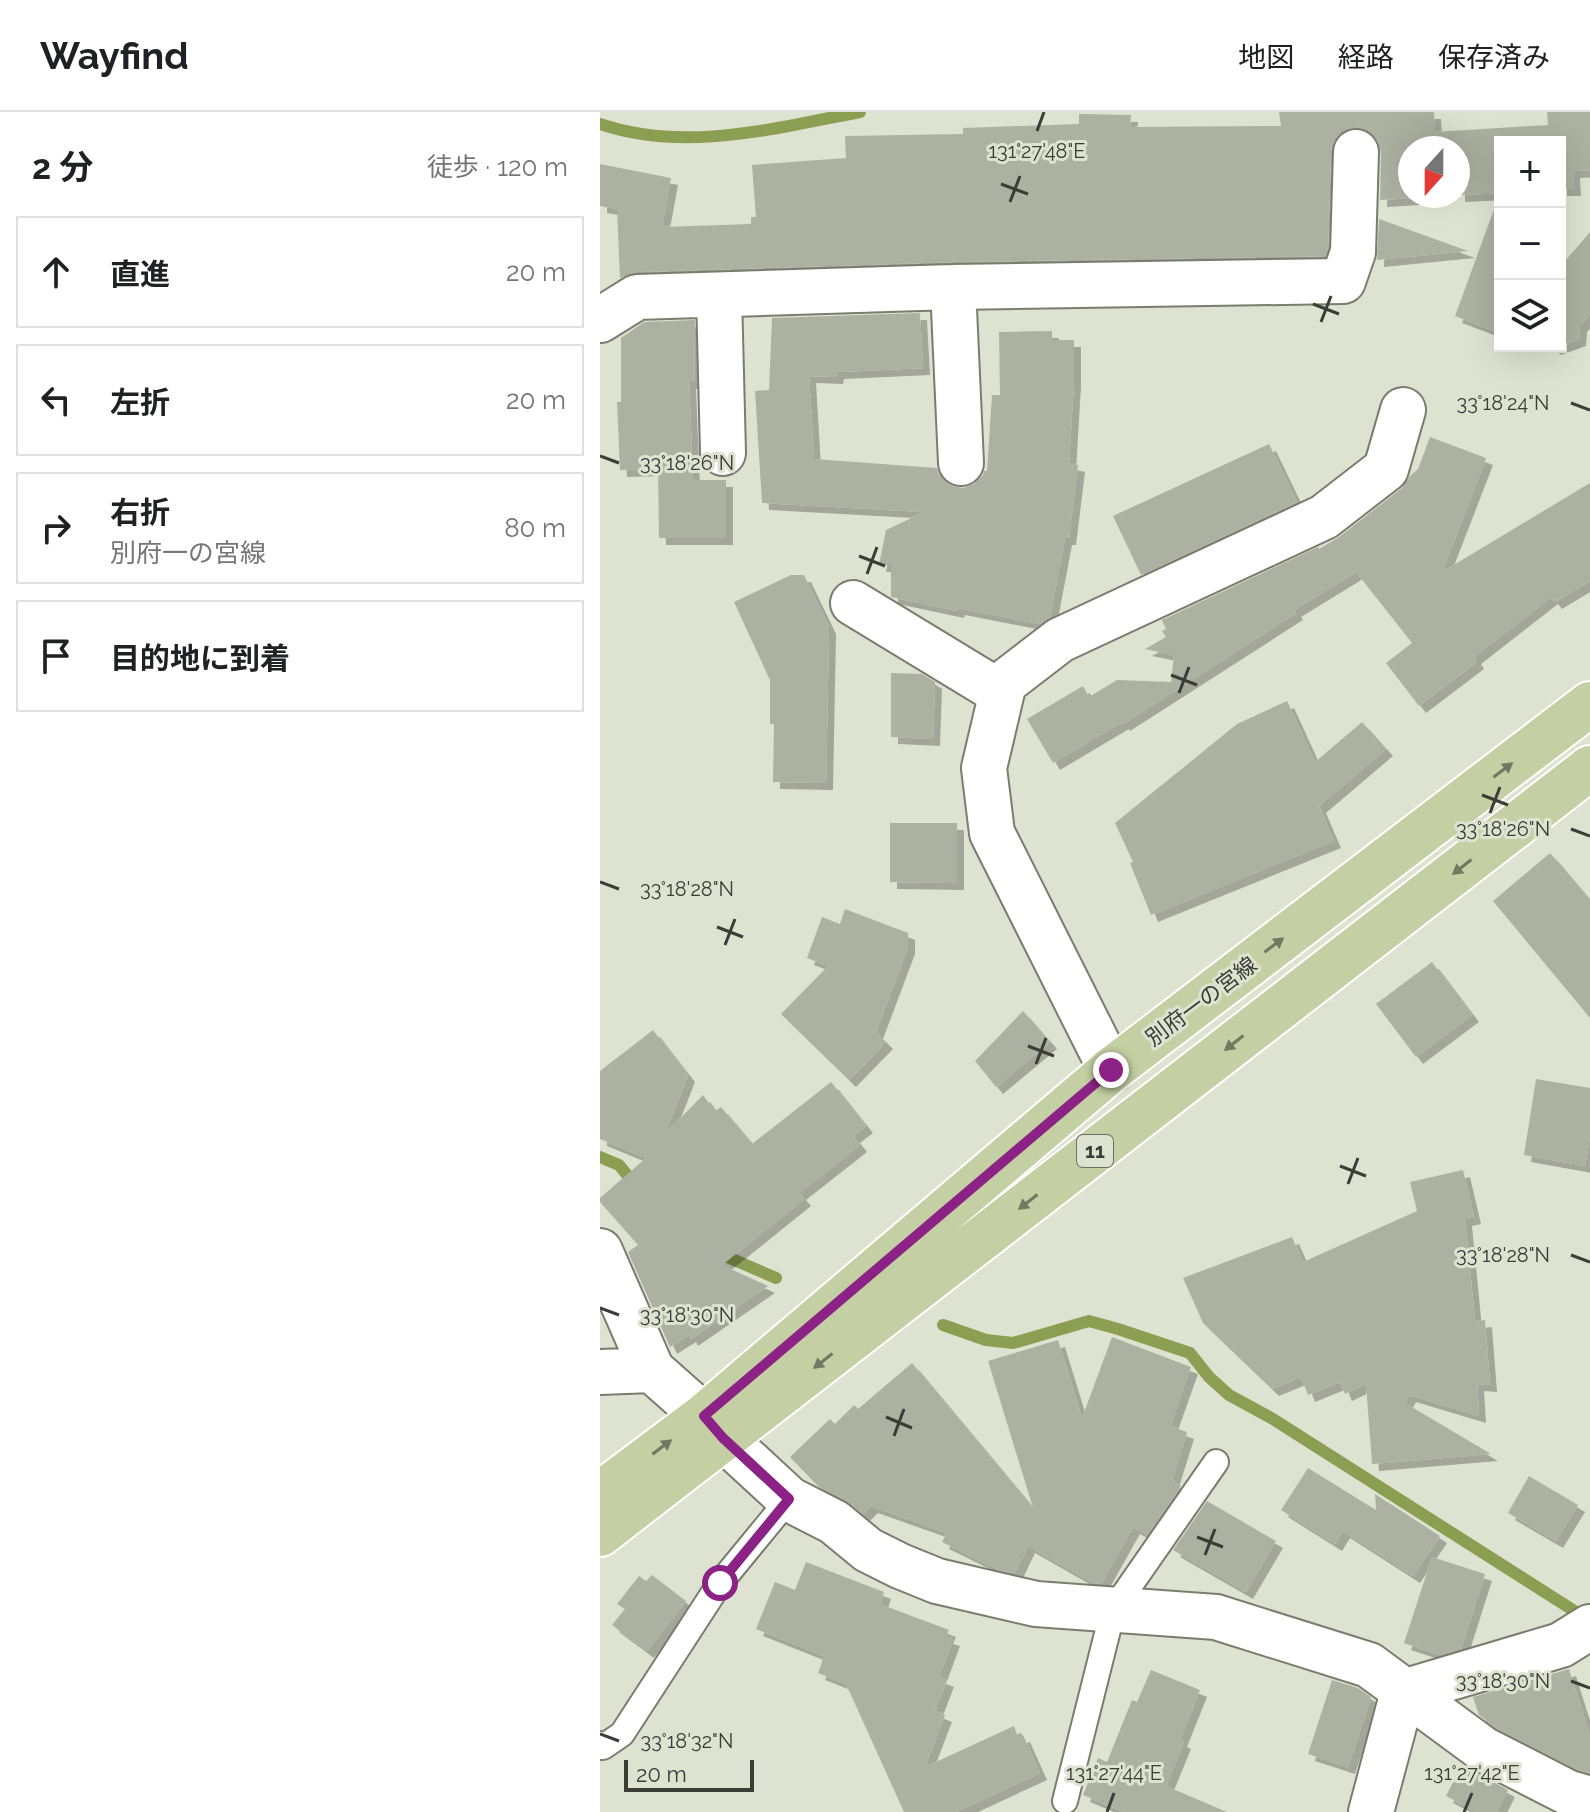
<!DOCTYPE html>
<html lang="ja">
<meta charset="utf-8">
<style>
:root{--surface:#fff;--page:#f2f2f2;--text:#202124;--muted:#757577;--line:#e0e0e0}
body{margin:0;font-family:Raleway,"Noto Sans JP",sans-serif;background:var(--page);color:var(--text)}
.controls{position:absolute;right:24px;top:24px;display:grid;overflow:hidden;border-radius:0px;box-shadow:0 8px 32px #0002}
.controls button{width:72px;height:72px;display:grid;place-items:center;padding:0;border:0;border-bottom:2px solid var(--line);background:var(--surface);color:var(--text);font:40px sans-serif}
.compass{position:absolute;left:798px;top:24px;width:72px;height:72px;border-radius:50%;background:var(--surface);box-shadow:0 8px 32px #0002;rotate:201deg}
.scale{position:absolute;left:24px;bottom:20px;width:130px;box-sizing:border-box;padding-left:8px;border:4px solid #3b3d36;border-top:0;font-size:22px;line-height:28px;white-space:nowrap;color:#3b3d36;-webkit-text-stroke:6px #dee3d1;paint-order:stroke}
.stop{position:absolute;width:24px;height:24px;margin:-18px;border:6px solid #8c2286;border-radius:50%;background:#fff}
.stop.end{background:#8c2286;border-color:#fff;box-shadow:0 2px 8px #0008}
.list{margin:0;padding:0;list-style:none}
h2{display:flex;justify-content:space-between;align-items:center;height:104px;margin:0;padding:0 32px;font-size:34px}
h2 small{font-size:26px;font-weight:400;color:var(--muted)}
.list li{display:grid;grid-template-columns:52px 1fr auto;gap:24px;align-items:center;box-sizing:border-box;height:112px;margin:0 16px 16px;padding:0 16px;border:2px solid var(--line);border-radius:0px}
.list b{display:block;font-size:30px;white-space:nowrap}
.list p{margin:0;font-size:26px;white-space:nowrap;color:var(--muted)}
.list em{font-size:26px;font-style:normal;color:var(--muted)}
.icon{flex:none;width:44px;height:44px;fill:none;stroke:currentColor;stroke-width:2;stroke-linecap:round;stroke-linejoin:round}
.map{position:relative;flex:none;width:990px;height:1700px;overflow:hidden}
header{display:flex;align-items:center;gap:48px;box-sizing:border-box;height:112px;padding:0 40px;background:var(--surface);border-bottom:2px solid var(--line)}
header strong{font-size:38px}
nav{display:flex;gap:44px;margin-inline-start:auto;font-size:28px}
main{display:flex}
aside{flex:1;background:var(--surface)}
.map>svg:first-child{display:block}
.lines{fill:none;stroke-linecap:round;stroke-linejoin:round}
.stream{stroke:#8c9e52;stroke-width:12}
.building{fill:#acb1a1;filter:url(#shadow)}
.service-casing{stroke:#797d6d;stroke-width:28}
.minor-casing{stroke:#797d6d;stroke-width:48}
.primary-casing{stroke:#fff;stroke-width:48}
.service{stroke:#fff;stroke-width:24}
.minor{stroke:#fff;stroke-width:44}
.primary{stroke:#c4d0a3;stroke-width:44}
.oneway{fill:#727862}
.route{stroke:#8c2286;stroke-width:10}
.ticks{fill:none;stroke:#3b3d36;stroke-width:3}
.labels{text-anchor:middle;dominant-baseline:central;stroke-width:6;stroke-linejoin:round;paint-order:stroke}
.shield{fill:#dee3d1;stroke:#6c6f64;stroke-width:2}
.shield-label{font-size:20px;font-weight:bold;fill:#3b3d36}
.street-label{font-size:22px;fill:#3b3d36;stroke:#dee3d1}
.ticks-label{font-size:20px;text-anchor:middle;fill:#3b3d36;stroke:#dee3d1;stroke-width:6;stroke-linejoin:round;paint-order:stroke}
</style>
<header>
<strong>Wayfind</strong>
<nav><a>地図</a><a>経路</a><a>保存済み</a></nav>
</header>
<main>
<aside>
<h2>2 分<small>徒歩 · 120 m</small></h2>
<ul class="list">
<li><svg class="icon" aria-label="ahead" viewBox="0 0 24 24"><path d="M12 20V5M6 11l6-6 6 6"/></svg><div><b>直進</b></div><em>20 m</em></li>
<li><svg class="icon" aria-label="left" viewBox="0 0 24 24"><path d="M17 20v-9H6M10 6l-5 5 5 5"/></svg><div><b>左折</b></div><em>20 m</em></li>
<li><svg class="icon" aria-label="right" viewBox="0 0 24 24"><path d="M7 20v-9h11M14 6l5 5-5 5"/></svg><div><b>右折</b><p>別府一の宮線</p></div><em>80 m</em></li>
<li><svg class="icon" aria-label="arrive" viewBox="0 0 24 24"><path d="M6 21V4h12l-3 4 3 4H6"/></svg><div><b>目的地に到着</b></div></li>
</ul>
</aside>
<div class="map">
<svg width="990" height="1700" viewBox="0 0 990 1700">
<defs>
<filter id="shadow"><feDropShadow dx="7" dy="7" stdDeviation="0" flood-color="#0004"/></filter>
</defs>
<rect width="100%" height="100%" fill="#dee3d1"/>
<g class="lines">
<path class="stream" d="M0 12C85 41 175 16 260 0
M0 1045 19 1053 37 1075
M116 1140 176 1166
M343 1213 386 1228 413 1231 489 1209 518 1217 590 1241 609 1265 629 1283 673 1307 976 1500"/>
</g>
<path class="building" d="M679 0H834L835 20 948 13 947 0H990V58L973 59 974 77H960V30H900V81L858 83V36H810V84H845L780 88 781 41 778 29 768 18 758 15 745 18 735 26 731 38 728 135 725 144 353 150 36 160 20 166 17 97 0 94V52L71 66 62 115 151 112V105H156L152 53 246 46 245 24 363 22V16L479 12V2L531 3 530 15 681 14Z
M896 92 900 93V221L855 204Z
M779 107 868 139 777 148Z
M990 120V202L980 213 979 227 954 236 951 234H960V155Z
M320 201 323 256 237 260 236 265 209 264 214 347 337 356 340 365 350 373 363 376 374 372 383 363 384 359H387L392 283H400L399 220 452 219V228H474V268L469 351 478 353 469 426H465L450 505 440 512 358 496 357 499 291 485V453H279L286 418 324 400 162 391 155 279 169 278 172 206Z
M95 208 94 270H89L93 368H126V426H59L58 357 20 358 17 290H21V226L44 210Z
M830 325 886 346 842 460 990 371V469L955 490 951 485 874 545 877 550 819 594 786 551 812 531 756 460 694 498 696 501 523 612 522 610 453 651 427 607 483 574 489 585 517 568 571 570 574 543 545 537 566 525 562 519 566 517 562 508 718 435 719 437 739 425 802 376 810 364 818 357Z
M669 332 697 390 541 463 513 404Z
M191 463H204L229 515 226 671 173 670 174 612H170V568L134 490Z
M291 561 322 562 335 570 333 627 291 625Z
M687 589 715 650 762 610 786 637 719 694 734 729 551 803 530 751 533 750 515 711 637 612Z
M290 711H357V771L290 770Z
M950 741 990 788V906L893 789Z
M245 797 308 821V835L276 920 286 930 249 968 181 902 228 854 207 846 222 805 240 812Z
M832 850 872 903 816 945 776 892Z
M423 899 450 930 396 975 375 949Z
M53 918 88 963 65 1022 103 983 115 999 121 995 152 1032 231 970 266 1014 253 1024 260 1033 199 1081 204 1087 122 1153 168 1174 91 1227 89 1223 70 1235 28 1140 38 1133 0 1090V1086L46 1046 0 1027V959Z
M936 967 990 976V1024L985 1054 924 1043Z
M863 1058 874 1105 865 1107 875 1209 885 1208 890 1273 877 1272 879 1304 809 1283 805 1291 891 1342 772 1352 766 1272 745 1282 740 1270 708 1283 701 1265 672 1277 603 1211 583 1166 692 1125 703 1150 817 1099 810 1070Z
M512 1225 591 1255 570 1314 587 1320 572 1368 581 1374 547 1423 533 1415 501 1472 493 1471 428 1434 415 1461 399 1458 342 1430 347 1421 271 1394 263 1402 246 1388 218 1374 190 1345 230 1307 235 1312 254 1293 258 1297 312 1251 433 1396 388 1249 458 1228 482 1306Z
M708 1356 776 1398 775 1382 840 1424 813 1464 743 1419 735 1432 681 1398Z
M929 1364 978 1393 956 1429 908 1401Z
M607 1389 676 1429 646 1480 573 1438Z
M832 1445 885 1462 861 1537 840 1543 804 1531Z
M206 1450 284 1480 280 1492 349 1518 346 1525 353 1527 339 1565 347 1568 335 1599 345 1603 325 1655 414 1614 418 1625 423 1623 440 1661 356 1700H304L246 1572 218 1561 224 1544 156 1517 175 1470 195 1478Z
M52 1463 86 1489 47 1539 12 1513 25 1497 17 1492 39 1464 46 1469Z
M969 1557 990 1624V1661L978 1658 896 1616 879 1603 873 1585Z
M551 1558 600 1578 580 1628 584 1630 566 1674 627 1700H524L483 1683 498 1646 507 1650 532 1588 537 1590Z
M732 1568 758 1576 771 1585 748 1655 708 1642Z
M862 1653 908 1678 897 1700H877L846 1684Z"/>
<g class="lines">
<g class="service-casing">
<path id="service" d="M0 1632 3 1635 22 1622 120 1471 189 1387
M465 1689 513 1498 616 1350"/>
</g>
<g class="minor-casing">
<path id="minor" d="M353 175 361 351
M119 183 123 341
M0 208 37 185 353 175 743 169 753 140 756 40
M253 491 401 581
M511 958 392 721 384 656 404 571 460 528 724 405 786 357 803 298
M0 1139 52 1258 104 1304 123 1326 189 1387 234 1410 268 1438 300 1454 337 1469 436 1492 616 1505 769 1553 883 1637 969 1681 990 1687
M0 1260 52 1258
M771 1700 803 1580 961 1533 990 1515"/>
</g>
<g class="primary-casing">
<path id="primary" d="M0 1382 104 1304 511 958 990 592
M0 1422 990 656"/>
</g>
<use href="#service" class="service"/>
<use href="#minor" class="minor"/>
<use href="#primary" class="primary"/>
</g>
<defs><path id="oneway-solid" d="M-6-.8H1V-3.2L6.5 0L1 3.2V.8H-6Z" transform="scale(2)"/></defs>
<g class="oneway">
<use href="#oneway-solid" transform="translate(903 658) rotate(-37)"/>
<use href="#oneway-solid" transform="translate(862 755) rotate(142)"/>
<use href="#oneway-solid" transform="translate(674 833) rotate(-37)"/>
<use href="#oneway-solid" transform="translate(634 931) rotate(142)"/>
<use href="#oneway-solid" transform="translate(428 1090) rotate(142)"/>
<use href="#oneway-solid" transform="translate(223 1249) rotate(142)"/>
<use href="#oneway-solid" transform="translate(62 1335) rotate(-37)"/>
</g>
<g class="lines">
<path class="route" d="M120 1471 189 1387 123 1326 104 1304 511 958"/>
</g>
<path class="ticks" d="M437 19 444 0M401 72 428 82M410 90 420 64M713 192 739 202M721 210 731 184M971 291 990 298M0 344 19 351M259 444 285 454M267 462 277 435M571 563 597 573M579 581 589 555M882 683 908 693M890 701 900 675M971 717 990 724M0 770 19 777M117 815 143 825M125 833 135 807M428 934 454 944M436 952 446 926M740 1054 766 1064M748 1072 758 1046M971 1143 990 1150M0 1196 19 1203M286 1305 312 1316M294 1324 304 1297M597 1425 623 1435M605 1443 615 1417M971 1569 990 1576M0 1622 19 1629M507 1700 514 1681M864 1700 872 1681"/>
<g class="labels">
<rect class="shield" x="477" y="1023" width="36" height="32" rx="6"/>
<g class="shield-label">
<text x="495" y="1039">11</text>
</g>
<g class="street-label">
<text transform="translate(601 889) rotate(-37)">別府一の宮線</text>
</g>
</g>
<g class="ticks-label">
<text x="437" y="46">131°27'48"E</text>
<text x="903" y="298">33°18'24"N</text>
<text x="87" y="358">33°18'26"N</text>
<text x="903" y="724">33°18'26"N</text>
<text x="87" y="784">33°18'28"N</text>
<text x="903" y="1150">33°18'28"N</text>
<text x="87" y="1210">33°18'30"N</text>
<text x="903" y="1576">33°18'30"N</text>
<text x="87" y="1636">33°18'32"N</text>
<text x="514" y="1668">131°27'44"E</text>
<text x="872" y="1668">131°27'42"E</text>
</g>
</svg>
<div class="controls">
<button>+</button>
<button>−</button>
<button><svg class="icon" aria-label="layers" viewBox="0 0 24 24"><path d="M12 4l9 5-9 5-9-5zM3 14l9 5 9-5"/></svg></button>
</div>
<svg class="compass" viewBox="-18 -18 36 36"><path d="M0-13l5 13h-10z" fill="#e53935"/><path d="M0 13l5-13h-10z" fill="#757577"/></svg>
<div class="scale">20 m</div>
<div class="stop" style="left:120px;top:1471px"></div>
<div class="stop end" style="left:511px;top:958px"></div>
</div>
</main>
